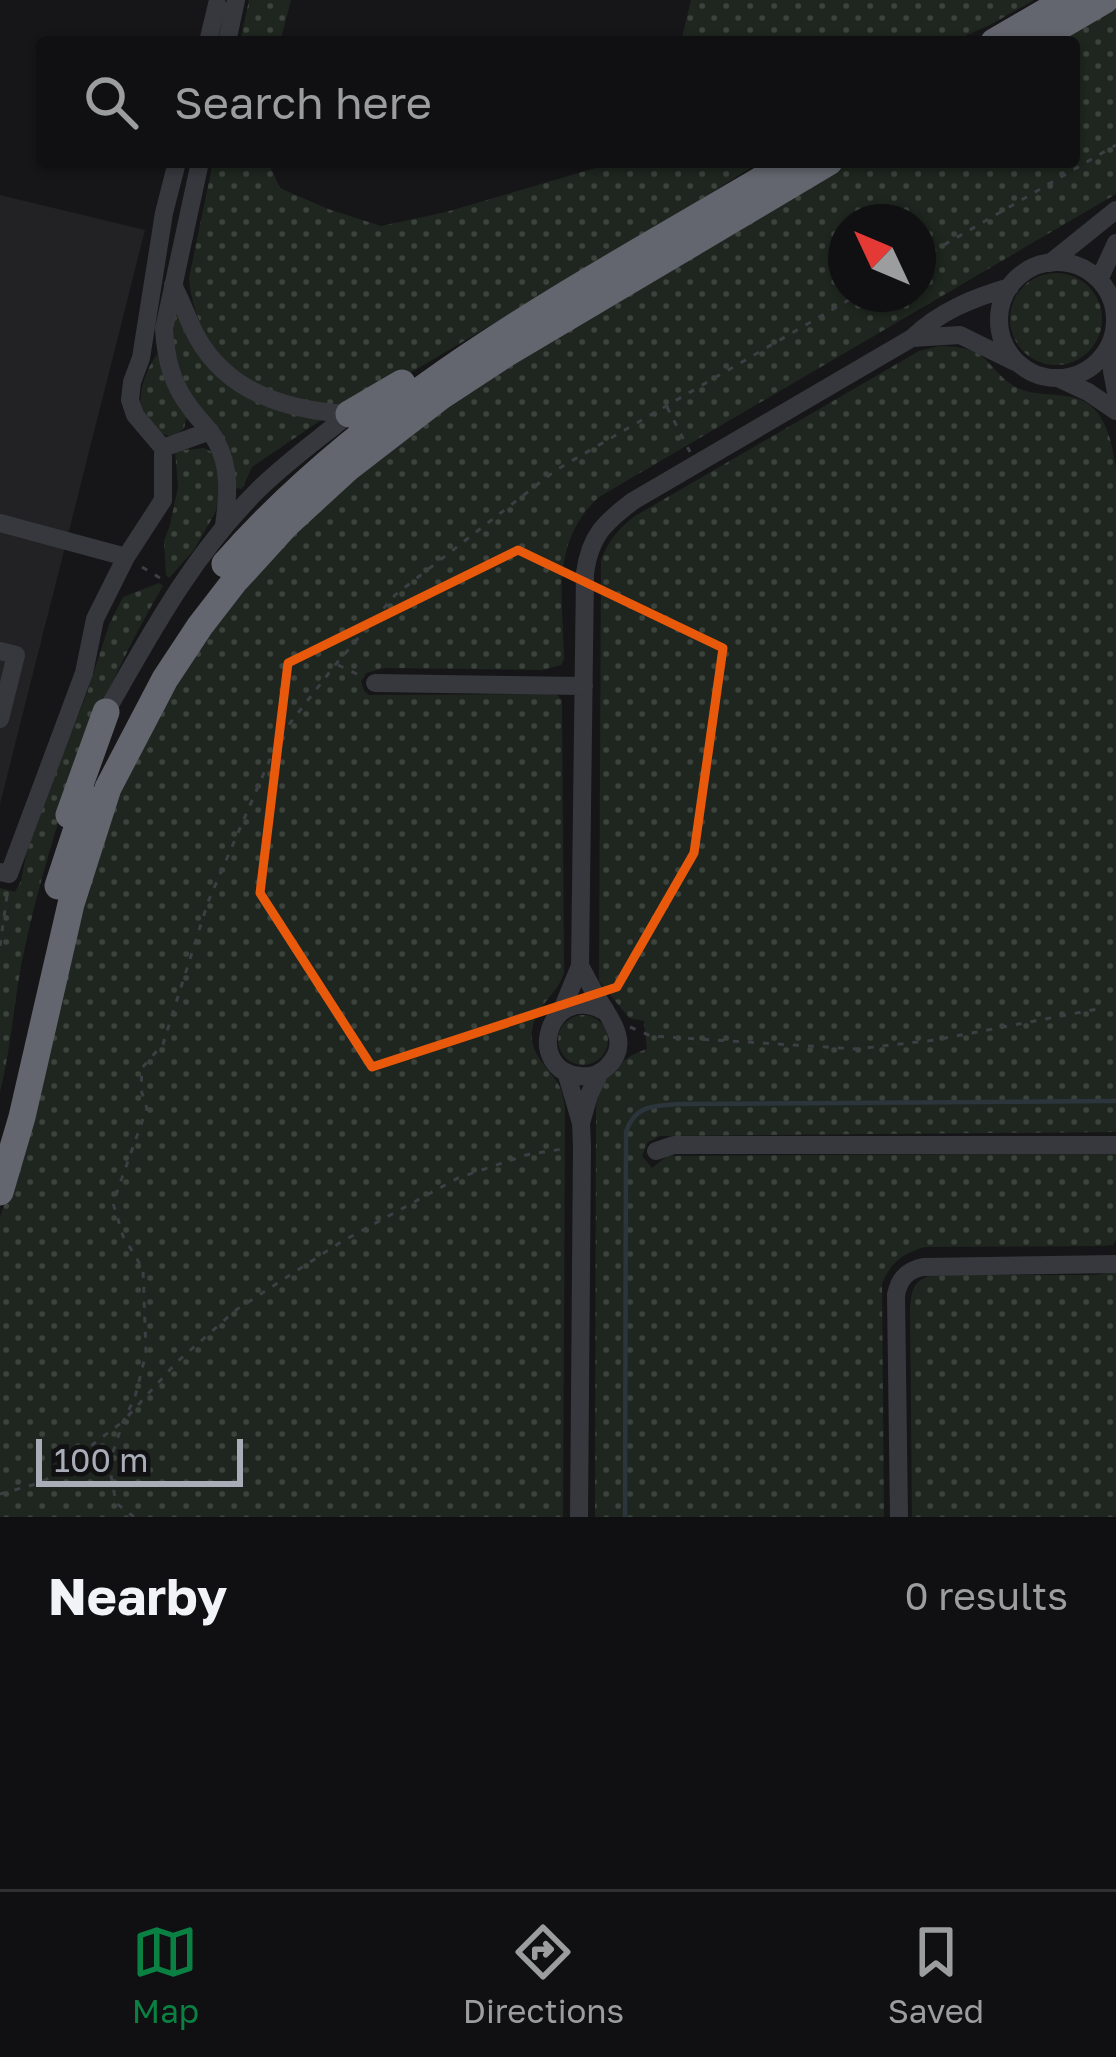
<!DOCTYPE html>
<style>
:root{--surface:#101012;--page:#1e1e20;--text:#f1f3f6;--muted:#9c9d9f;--line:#303032;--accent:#0b8043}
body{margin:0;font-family:"Golos Text",sans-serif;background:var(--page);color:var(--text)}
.compass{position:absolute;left:828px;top:204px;width:108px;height:108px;border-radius:50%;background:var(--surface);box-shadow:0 3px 9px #0004;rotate:314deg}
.scale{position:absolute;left:36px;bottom:30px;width:207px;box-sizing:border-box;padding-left:12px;border:6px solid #a8adb8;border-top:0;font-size:33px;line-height:42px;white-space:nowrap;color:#a8adb8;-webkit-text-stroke:9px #111113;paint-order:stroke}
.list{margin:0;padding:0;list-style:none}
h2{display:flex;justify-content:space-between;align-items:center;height:156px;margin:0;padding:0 48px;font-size:51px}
h2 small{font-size:39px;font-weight:400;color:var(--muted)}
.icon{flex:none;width:66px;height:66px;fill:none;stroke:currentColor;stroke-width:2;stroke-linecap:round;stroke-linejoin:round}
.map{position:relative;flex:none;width:1116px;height:1517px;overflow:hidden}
.search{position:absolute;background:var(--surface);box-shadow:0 3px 9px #0004;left:36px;right:36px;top:36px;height:132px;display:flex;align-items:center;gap:30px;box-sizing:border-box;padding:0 42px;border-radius:12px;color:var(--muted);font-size:45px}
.sheet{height:372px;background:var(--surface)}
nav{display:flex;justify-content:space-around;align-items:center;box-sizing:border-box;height:168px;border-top:3px solid var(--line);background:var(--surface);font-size:33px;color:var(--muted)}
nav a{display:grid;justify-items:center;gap:6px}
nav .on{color:var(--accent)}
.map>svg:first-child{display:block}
.built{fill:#222225}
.grass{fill:url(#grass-dots);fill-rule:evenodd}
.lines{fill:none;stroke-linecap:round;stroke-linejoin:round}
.stream{stroke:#2c353c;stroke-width:4.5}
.path{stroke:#3d3f44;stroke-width:3;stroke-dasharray:6 9;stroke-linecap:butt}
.minor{stroke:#37383d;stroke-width:18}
.highway{stroke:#63666e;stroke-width:27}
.marked{fill:none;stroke:#e8590c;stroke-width:9;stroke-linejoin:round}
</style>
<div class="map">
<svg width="1116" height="1517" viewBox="0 0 1116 1517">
<defs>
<pattern id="grass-dots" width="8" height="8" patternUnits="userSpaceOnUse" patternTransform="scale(3)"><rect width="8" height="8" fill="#1e261f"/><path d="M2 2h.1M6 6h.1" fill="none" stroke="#3c433d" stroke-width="1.8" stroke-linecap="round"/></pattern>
</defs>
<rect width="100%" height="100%" fill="#161618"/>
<path class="built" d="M0 195 145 230 0 804Z"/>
<path class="grass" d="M249 0H291L280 42H240Z
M691 0H1034L990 25 951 42H681Z
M1116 1V194L599 497C550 542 563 598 564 659L561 665 543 670 384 668 366 673 361 681 364 691 369 695 547 694 557 695 562 700 564 974C557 993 540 1003 534 1022 525 1049 544 1062 557 1082 562 1090 564 1099 565 1109L563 1517H0V1217L18 1165 58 997 118 790 212 624 287 534 453 395 841 162H1074V42H1047ZM846 222H918V294H846Z
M213 162H268L280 188 328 209 381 226 446 212 616 162H760L652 230 393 383C372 393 353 403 330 405 257 409 194 349 189 278Z
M1010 319a46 46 0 1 1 92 0a46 46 0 1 1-92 0Z
M175 312 208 363 321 420 252 467 242 489 236 488C232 450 205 429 188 396 175 370 170 339 175 312Z
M939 346C954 346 974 348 984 358 996 370 1004 382 1020 389 1042 398 1074 390 1092 407 1109 422 1112 447 1116 468V1132L660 1136 648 1142 642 1156 652 1168 667 1156 1116 1153V1240L1113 1245 1101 1246 925 1247C902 1254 891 1262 882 1284L884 1517H595L596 1107C599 1080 620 1057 647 1049L644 1021 629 1018 599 981 601 560C609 540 618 529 635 516L919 351Z
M157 354 168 385 187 414 184 429 171 437C129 423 137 384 157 354Z
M204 448 217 455 221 493 215 513 194 550 169 578 166 575 164 541 170 525 178 487 175 451Z
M159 583 163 586C98 695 52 823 25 947 14 995 12 1045 0 1092V888L15 892 21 881 26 855 43 803 87 693 109 625 123 597Z
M558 1040a25 25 0 1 1 50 0a25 25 0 1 1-50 0Z
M1116 1272V1517H912L910 1309C911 1291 913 1280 932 1275H1093Z"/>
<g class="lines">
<path class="stream" d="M625 1517 626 1132C635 1104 655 1106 681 1104L1116 1101"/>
<path class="path" d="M918 260 1116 145
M667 407 690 452
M142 567 165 581
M338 665 361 676
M0 946 8 888
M630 1027 651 1036 857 1049 935 1040 1103 1008
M128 1416 177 1362 236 1310 341 1242 458 1178 526 1155 568 1148
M0 1494 43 1482 121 1423
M134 1517 116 1503 109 1464 123 1422 135 1397 146 1353 143 1269 123 1236 113 1203 147 1108 141 1090 142 1068 163 1044 208 902 280 736 336 664 395 595 556 470 859 294"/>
<path class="minor" d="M208 42 217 4
M227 42 236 0
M200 162 164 329C166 360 172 385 192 410 199 420 210 429 216 441 231 468 228 496 224 526
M999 320a58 58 0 1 1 116 0a58 58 0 1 1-116 0Z
M1050 263 1116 210
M1099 280 1116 243
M173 285C182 302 188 320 197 337 228 393 289 411 349 414
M912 338 960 335 1015 362
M1112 344V371L1116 392
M1058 378 1088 392 1116 411
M163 448 210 431
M0 523 126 557
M0 651 16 655 0 719
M375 683 584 686
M106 712C151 633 192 556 257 491 285 463 319 439 349 414
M0 872 9 874 84 673 95 619 126 557 163 500V448L135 415 130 400 132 382 141 358 164 213 177 162
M580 966C588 980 595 995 604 1008 616 1028 628 1047 607 1067 600 1074 590 1077 580 1076 524 1071 547 979 606 1012
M561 1012 580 966 585 573C590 536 604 523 633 501L912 338C940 311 973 298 1010 287
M566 1072 581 1123 582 1146 579 1517
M581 1123 589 1095 600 1072
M656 1151 674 1145H1116
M899 1517 896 1295C899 1279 907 1270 923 1267L1116 1264"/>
<path class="highway" d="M994 42 1066 0
M1033 42 1105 0
M349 414 402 383
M225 564C380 387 592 281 791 162
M69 815 106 712
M58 886 87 798
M0 1192 22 1117 71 904 108 788 165 679 200 626 234 582 287 524 348 468 440 397 504 355 829 162"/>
</g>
<path class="marked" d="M518 550 723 648 694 853 617 987 372 1067 260 893 288 663Z"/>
</svg>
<svg class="compass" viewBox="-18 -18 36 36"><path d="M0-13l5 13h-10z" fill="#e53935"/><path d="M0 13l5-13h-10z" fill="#9c9d9f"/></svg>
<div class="scale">100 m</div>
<div class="search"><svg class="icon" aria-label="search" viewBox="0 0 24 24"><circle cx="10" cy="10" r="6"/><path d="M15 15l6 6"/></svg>Search here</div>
</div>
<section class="sheet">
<h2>Nearby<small>0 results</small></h2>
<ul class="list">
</ul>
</section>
<nav>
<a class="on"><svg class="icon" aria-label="map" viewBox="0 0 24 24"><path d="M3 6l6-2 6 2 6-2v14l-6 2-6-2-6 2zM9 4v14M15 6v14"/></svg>Map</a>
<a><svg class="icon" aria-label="directions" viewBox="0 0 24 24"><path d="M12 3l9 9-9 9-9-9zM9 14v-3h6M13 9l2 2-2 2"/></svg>Directions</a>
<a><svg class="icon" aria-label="saved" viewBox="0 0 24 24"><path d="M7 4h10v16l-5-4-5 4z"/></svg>Saved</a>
</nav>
